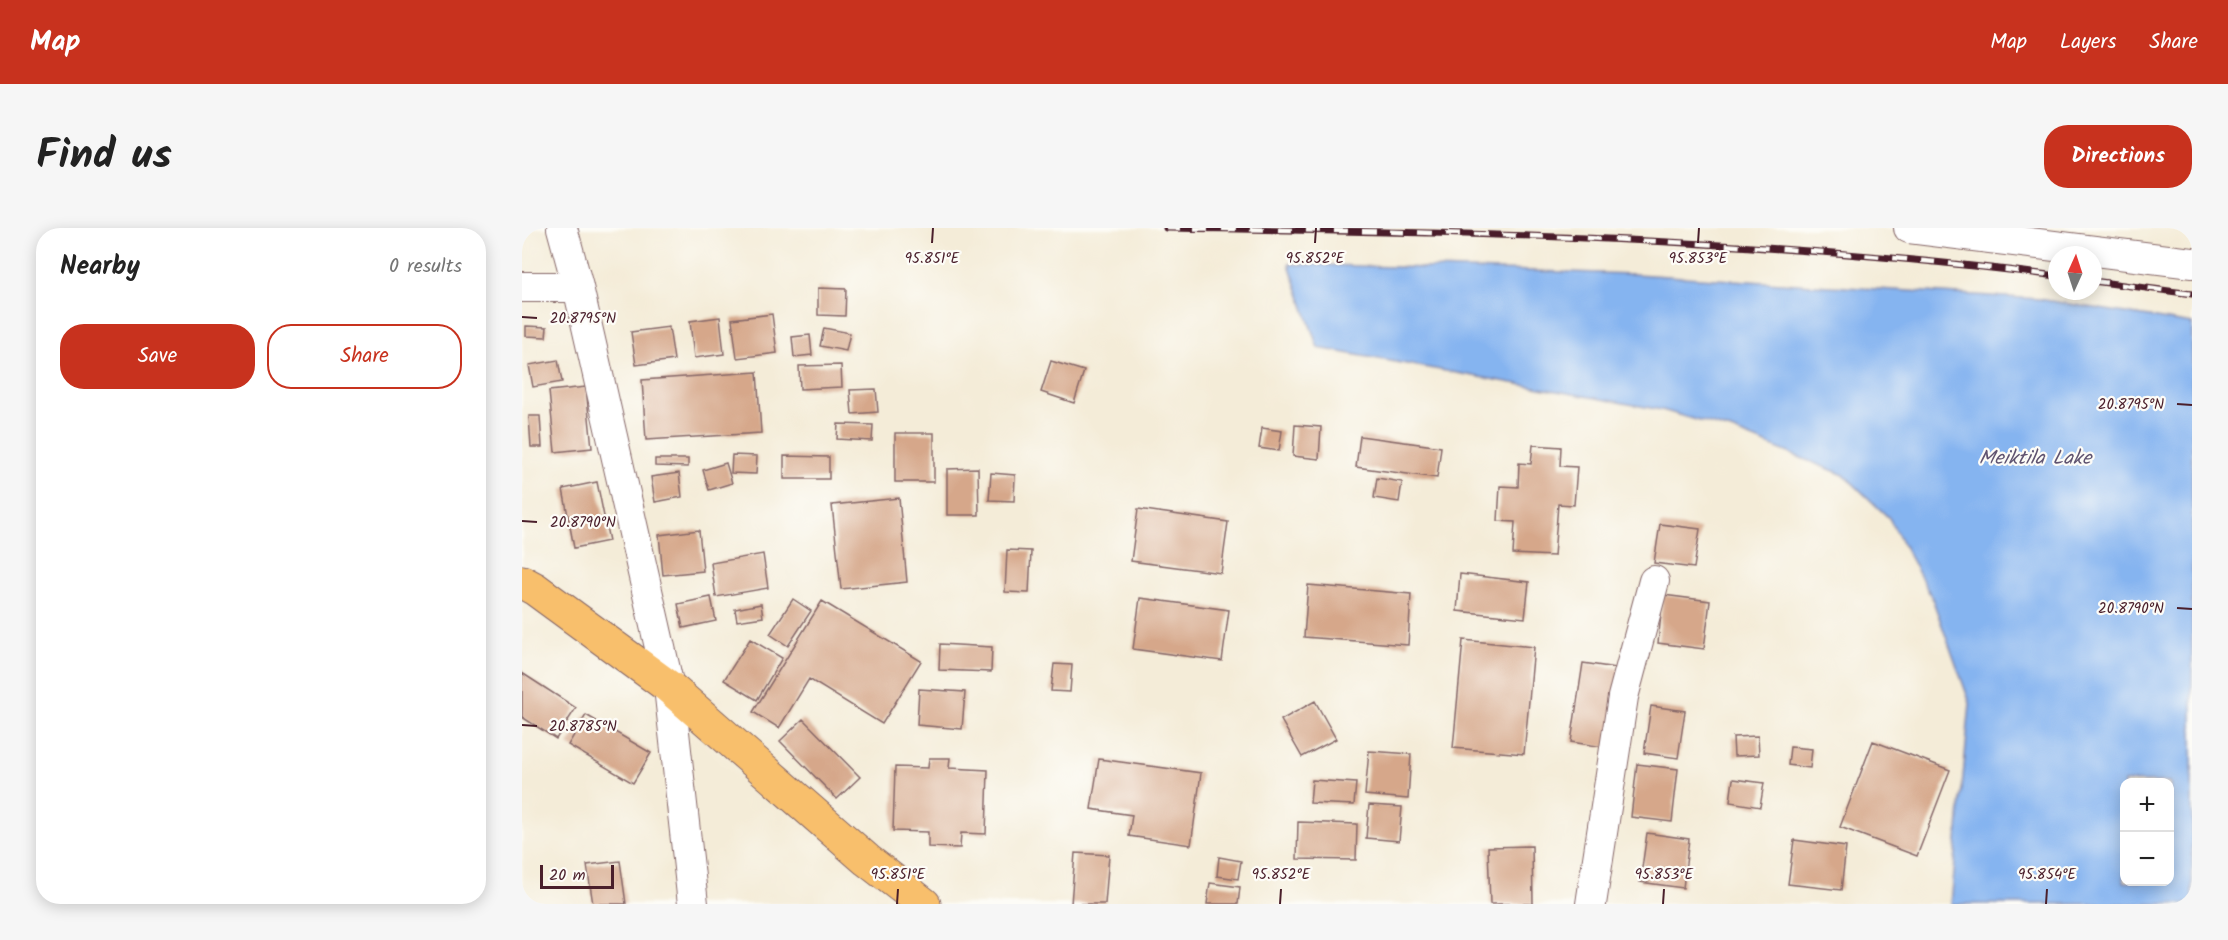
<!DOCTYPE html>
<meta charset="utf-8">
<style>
:root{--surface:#fff;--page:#f6f6f6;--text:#222;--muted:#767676;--line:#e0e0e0;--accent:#c8321e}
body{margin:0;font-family:Kalam,sans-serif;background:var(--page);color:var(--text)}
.controls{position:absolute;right:18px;bottom:18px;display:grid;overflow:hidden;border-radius:12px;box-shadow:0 3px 15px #0003}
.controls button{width:54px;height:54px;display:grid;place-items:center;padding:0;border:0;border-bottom:2px solid var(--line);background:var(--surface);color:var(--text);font:30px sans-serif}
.compass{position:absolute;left:1526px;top:18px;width:54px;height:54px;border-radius:50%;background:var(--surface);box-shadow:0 3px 15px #0003;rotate:3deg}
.scale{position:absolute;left:18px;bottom:15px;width:74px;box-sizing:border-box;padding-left:6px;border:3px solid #4a1f2b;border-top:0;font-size:16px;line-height:21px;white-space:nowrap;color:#4a1f2b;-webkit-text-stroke:4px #fdfcf7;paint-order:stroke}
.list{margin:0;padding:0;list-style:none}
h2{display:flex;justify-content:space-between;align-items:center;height:78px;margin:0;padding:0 24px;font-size:26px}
h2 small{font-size:20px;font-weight:400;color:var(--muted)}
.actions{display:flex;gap:12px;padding:18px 24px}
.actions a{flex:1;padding:14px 0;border:2px solid var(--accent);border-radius:24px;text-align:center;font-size:21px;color:var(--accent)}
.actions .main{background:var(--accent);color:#fff}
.map{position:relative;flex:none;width:1670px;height:676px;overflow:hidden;border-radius:24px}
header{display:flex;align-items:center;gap:36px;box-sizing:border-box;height:84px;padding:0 30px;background:var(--accent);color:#fff}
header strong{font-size:28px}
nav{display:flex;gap:33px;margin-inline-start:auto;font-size:21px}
.intro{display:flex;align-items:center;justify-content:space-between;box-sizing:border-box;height:144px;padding:0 36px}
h1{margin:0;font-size:42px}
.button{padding:15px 27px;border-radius:24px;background:var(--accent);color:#fff;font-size:21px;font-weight:700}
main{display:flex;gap:36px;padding:0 36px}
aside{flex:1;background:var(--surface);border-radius:24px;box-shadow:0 3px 15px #0003}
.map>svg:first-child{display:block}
.water{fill:#85b4f0;stroke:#686a8e;stroke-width:1.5;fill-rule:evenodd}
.building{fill:#d6a78a}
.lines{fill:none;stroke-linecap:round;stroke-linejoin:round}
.minor-casing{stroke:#866768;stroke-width:32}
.highway-casing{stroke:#866768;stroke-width:35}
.minor{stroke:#fff;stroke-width:30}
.highway{stroke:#f8bf6c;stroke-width:33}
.rail-casing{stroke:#4a1f2b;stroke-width:7}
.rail{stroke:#fdfcf7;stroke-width:4.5;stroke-dasharray:14;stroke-linecap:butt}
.ticks{fill:none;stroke:#4a1f2b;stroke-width:2}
.labels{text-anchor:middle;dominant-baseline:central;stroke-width:4.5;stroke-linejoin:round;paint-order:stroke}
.water-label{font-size:20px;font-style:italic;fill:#5f5370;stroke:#fdfcf7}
.ticks-label{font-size:15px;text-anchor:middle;fill:#4a1f2b;stroke:#fdfcf7;stroke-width:4.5;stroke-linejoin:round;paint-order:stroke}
</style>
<header>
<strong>Map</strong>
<nav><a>Map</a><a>Layers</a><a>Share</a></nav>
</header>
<div class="intro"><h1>Find us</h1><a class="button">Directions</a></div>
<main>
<aside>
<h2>Nearby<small>0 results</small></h2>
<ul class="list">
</ul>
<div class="actions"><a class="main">Save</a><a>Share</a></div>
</aside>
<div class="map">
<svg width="1670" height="676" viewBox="0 0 1670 676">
<rect width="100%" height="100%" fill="#fdfcf7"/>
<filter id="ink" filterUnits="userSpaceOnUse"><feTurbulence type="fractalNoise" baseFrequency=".0167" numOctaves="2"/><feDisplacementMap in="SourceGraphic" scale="12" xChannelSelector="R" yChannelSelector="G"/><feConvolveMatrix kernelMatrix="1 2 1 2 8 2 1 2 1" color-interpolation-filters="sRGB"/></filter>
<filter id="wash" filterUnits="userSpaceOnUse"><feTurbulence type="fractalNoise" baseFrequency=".008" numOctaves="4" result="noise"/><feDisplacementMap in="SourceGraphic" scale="24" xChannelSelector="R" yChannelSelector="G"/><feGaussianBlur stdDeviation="1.35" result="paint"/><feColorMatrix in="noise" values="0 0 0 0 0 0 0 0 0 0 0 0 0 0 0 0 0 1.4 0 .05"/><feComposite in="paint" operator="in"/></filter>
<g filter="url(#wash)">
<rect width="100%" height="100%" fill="#f4ecd8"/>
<path class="water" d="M767 36 1113 46 1517 71 1670 96V676H1429L1448 475 1410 370 1367 290 1322 247 1209 202 1140 182 796 120ZM1602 554H1648V654H1602Z"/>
<g id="blocks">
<path class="building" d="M296 60 324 61 323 88 296 87Z
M250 86 255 125 215 130 210 91Z
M198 89 202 126 172 130 168 93Z
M4 98 25 99 24 109 4 108Z
M147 99 152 132 114 137 109 104Z
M302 100 328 105 324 123 298 118Z
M288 107 290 127 272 129 270 109Z
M36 132 40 154 11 159 7 137Z
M529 133 562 143 552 175 519 164Z
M319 137 320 159 278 161 277 138Z
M235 144 239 205 124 212 120 152Z
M64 159 70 220 33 224 27 163Z
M354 161 356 184 330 186 328 162Z
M7 188H18L20 219H9Z
M316 196 351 197 350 213 315 211Z
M773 197 799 199 797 231 771 228Z
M740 200 760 203 757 223 737 220Z
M373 205H412V254H373Z
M838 208 919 219 915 250 834 239Z
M1011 217 1039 219 1038 238 1055 239 1052 277 1036 276 1032 328 991 326 993 294 976 293 978 258 996 259 997 235 1009 236Z
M210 227 235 228 234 246 209 245Z
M262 228 307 229V251H262Z
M133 231H166V239L133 238Z
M204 235 210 255 187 262 181 242Z
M456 240 457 287H425V241Z
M157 245 160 269 133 274 129 249Z
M469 245 493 247 492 273 467 272Z
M855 250 880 254 877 274 852 270Z
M75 254 87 313 52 320 41 261Z
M377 270 385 354 319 361 310 277Z
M616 281 706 294 699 345 609 333Z
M1138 296 1178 301 1172 340 1132 335Z
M177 302 181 343 141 347 137 307Z
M485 322 509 323 507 365 483 364Z
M241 326 246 360 194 369 189 335Z
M938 346 1007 354 1003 390 935 383Z
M786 357 889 366 886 417 782 409Z
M1141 367 1188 373 1182 421 1136 415Z
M189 369 194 393 161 400 156 376Z
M618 370 707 382 700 433 611 421Z
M271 371 289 383 266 418 248 406Z
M300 373 399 433 360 496 287 451 257 500 231 484Z
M239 376 241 389 215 393 213 381Z
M228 411 260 430 235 472 202 452Z
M941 412 1012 419 1002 526 931 520Z
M418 416 470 419 469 444 417 442Z
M1061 435 1100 441 1088 520 1049 514Z
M532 436 550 437 548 464 529 463Z
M0 445 54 480 34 511 0 489Z
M397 461 443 464 440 501 395 497Z
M793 473 814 511 780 529 759 492Z
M1129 478 1163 483 1156 530 1122 525Z
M64 487 129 525 111 555 46 517Z
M281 491 338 549 315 571 258 513Z
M1236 508 1237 527 1212 528 1211 509Z
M1351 513 1428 542 1395 628 1318 599Z
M1268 519 1290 521 1288 540 1266 537Z
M847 523 889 526 886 571 843 567Z
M407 530H428L427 540 466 542 464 606 439 605 438 620 406 619V604L371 603 373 539 406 540Z
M577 531 679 545 669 617 607 608 610 587 569 581Z
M1115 536 1156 541 1150 594 1109 589Z
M1211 551 1242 555 1238 579 1208 574Z
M790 552 834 555 832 577 788 575Z
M847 577 880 579 877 613 844 610Z
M776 594 835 596 834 632 775 631Z
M1125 605 1167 611 1161 660 1118 654Z
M1272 612 1324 619 1319 662 1266 656Z
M1010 618 1011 676H968L966 619Z
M553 625 587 627 583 676H549Z
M697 629 719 633 716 651 695 648Z
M98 633 104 676H71L65 637Z
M688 655 718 659 716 676H685Z"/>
</g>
</g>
<g filter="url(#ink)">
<use href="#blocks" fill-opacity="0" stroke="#866768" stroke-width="1.5"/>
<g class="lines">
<g class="minor-casing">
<path id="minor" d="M40 0 56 59 147 459 171 676
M1387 0 1670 35
M0 59H56
M1069 676 1101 469 1132 353"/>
</g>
<g class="highway-casing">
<path id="highway" d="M0 354 13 361 147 459 345 632 402 676"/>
</g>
<use href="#minor" class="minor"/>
<use href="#highway" class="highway"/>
<g class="rail-casing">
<path id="rail" d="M644 0C941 4 1240 10 1535 48
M1571 53 1670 66"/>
</g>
<use href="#rail" class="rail"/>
</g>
</g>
<path class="ticks" d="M410 15 411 0M793 15 794 0M1176 15 1177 0M0 89 15 90M1655 176 1670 177M0 293 15 294M1655 380 1670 381M0 497 15 498M375 676 376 661M758 676 759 661M1141 676 1142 661M1524 676 1525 661"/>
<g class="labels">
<g class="water-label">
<text x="1513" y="231">Meiktila Lake</text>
</g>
</g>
<g class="ticks-label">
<text x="410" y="35">95.851°E</text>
<text x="793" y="35">95.852°E</text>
<text x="1176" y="35">95.853°E</text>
<text x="61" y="95">20.8795°N</text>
<text x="1609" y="181">20.8795°N</text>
<text x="61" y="299">20.8790°N</text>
<text x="1609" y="385">20.8790°N</text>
<text x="61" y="503">20.8785°N</text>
<text x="376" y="651">95.851°E</text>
<text x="759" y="651">95.852°E</text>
<text x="1142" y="651">95.853°E</text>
<text x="1525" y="651">95.854°E</text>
</g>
</svg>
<div class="controls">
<button>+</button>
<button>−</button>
</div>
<svg class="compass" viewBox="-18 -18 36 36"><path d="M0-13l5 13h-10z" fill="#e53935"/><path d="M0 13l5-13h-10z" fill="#767676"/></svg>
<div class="scale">20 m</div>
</div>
</main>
